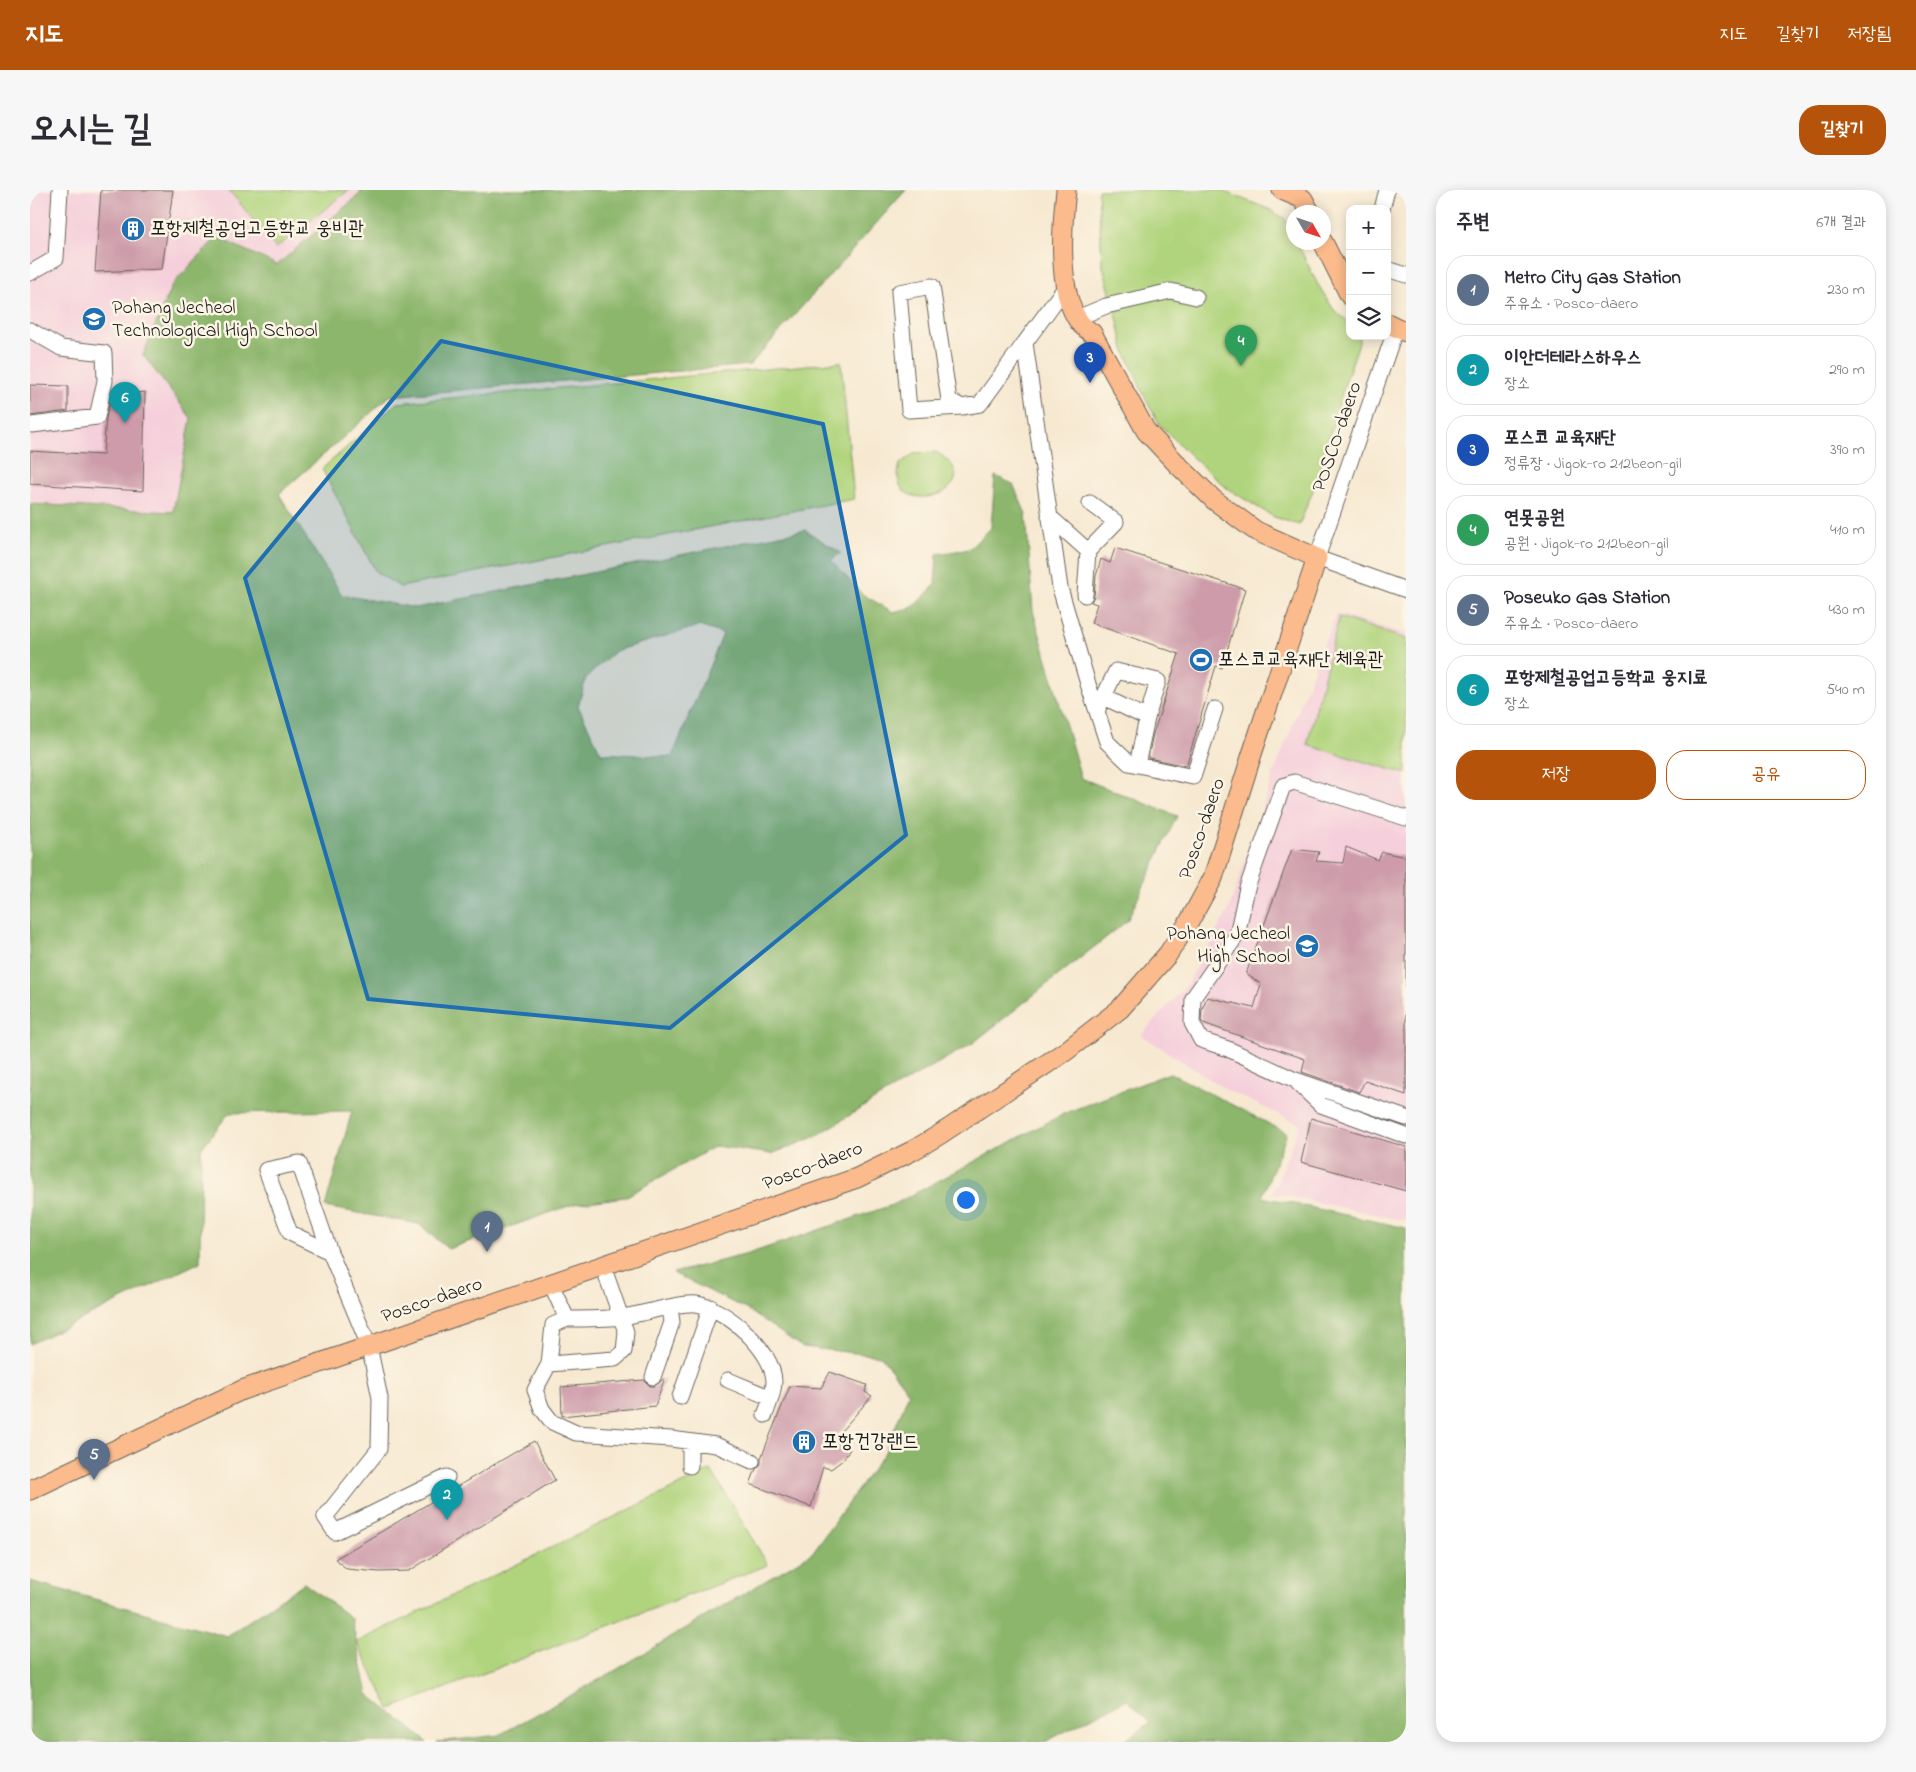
<!DOCTYPE html>
<html lang="ko">
<meta charset="utf-8">
<style>
:root{--surface:#fff;--page:#f7f7f7;--text:#2b2b33;--muted:#7c7c81;--line:#e1e1e2;--accent:#b45309}
body{margin:0;font-family:"Indie Flower","Poor Story",sans-serif;background:var(--page);color:var(--text)}
.controls{position:absolute;right:15px;top:15px;display:grid;overflow:hidden;border-radius:10px;box-shadow:0 2px 12px #0003}
.controls button{width:45px;height:45px;display:grid;place-items:center;padding:0;border:0;border-bottom:1px solid var(--line);background:var(--surface);color:var(--text);font:25px sans-serif}
.compass{position:absolute;left:1256px;top:15px;width:45px;height:45px;border-radius:50%;background:var(--surface);box-shadow:0 2px 12px #0003;rotate:129deg}
.you{position:absolute;left:935px;top:1009px;width:18px;height:18px;margin:-12px;border:4px solid #fff;border-radius:50%;background:#1a73e8;box-shadow:0 0 0 8px #1a73e833}
.badge{display:grid;place-items:center;width:32px;height:32px;border-radius:50%;background:var(--accent);color:#fff;font-size:16px;font-weight:700}
.pin{position:absolute;translate:-50% -41px;filter:drop-shadow(0 1px 2px #0008)}
.pin::after{content:'';position:absolute;top:26px;width:18px;height:15px;background:inherit;clip-path:polygon(0 0,100% 0,50% 100%)}
.list{margin:0;padding:0;list-style:none}
h2{display:flex;justify-content:space-between;align-items:center;height:65px;margin:0;padding:0 20px;font-size:21px}
h2 small{font-size:16px;font-weight:400;color:var(--muted)}
.list li{display:grid;grid-template-columns:32px 1fr auto;gap:15px;align-items:center;box-sizing:border-box;height:70px;margin:0 10px 10px;padding:0 10px;border:1px solid var(--line);border-radius:20px}
.list b{display:block;font-size:19px;white-space:nowrap}
.list p{margin:0;font-size:16px;white-space:nowrap;color:var(--muted)}
.list em{font-size:16px;font-style:normal;color:var(--muted)}
.actions{display:flex;gap:10px;padding:15px 20px}
.actions a{flex:1;padding:11px 0;border:1px solid var(--accent);border-radius:20px;text-align:center;font-size:18px;color:var(--accent)}
.actions .main{background:var(--accent);color:#fff}
.icon{flex:none;width:28px;height:28px;fill:none;stroke:currentColor;stroke-width:2;stroke-linecap:round;stroke-linejoin:round}
.map{position:relative;flex:none;width:1376px;height:1552px;overflow:hidden;border-radius:20px}
header{display:flex;align-items:center;gap:30px;box-sizing:border-box;height:70px;padding:0 25px;background:var(--accent);color:#fff}
header strong{font-size:24px}
nav{display:flex;gap:28px;margin-inline-start:auto;font-size:18px}
.intro{display:flex;align-items:center;justify-content:space-between;box-sizing:border-box;height:120px;padding:0 30px}
h1{margin:0;font-size:35px}
.button{padding:12px 22px;border-radius:20px;background:var(--accent);color:#fff;font-size:18px;font-weight:700}
main{display:flex;gap:30px;padding:0 30px}
aside{flex:1;background:var(--surface);border-radius:20px;box-shadow:0 2px 12px #0003}
.map>svg:first-child{display:block}
.built{fill:#f5cfdb}
.green{fill:#b0d47d;stroke:#66784c}
.forest{fill:#8cb66c;stroke:#546944;fill-rule:evenodd}
.building{fill:#cd9baa}
.lines{fill:none;stroke-linecap:round;stroke-linejoin:round}
.minor-casing{stroke:#69645b;stroke-width:17}
.major-casing{stroke:#69645b;stroke-width:21}
.minor{stroke:#fff;stroke-width:15}
.major{stroke:#fbbb8c;stroke-width:19}
.marked{fill:#1f6fb2;fill-opacity:0.2;stroke:#1f6fb2;stroke-width:4;stroke-linejoin:round}
.labels{text-anchor:middle;dominant-baseline:central;stroke-width:5;stroke-linejoin:round;paint-order:stroke}
.poi-label{font-size:20px;fill:#1c1c1c;stroke:#fcf5e5;text-anchor:start}
.street-label{font-size:20px;fill:#1c1c1c;stroke:#fcf5e5}
</style>
<header>
<strong>지도</strong>
<nav><a>지도</a><a>길찾기</a><a>저장됨</a></nav>
</header>
<div class="intro"><h1>오시는 길</h1><a class="button">길찾기</a></div>
<main>
<div class="map">
<svg width="1376" height="1552" viewBox="0 0 1376 1552">
<rect width="100%" height="100%" fill="#fcf5e5"/>
<filter id="ink" filterUnits="userSpaceOnUse"><feTurbulence type="fractalNoise" baseFrequency=".02" numOctaves="2"/><feDisplacementMap in="SourceGraphic" scale="10" xChannelSelector="R" yChannelSelector="G"/><feConvolveMatrix kernelMatrix="1 2 1 2 8 2 1 2 1" color-interpolation-filters="sRGB"/></filter>
<filter id="wash" filterUnits="userSpaceOnUse"><feTurbulence type="fractalNoise" baseFrequency=".0096" numOctaves="4" result="noise"/><feDisplacementMap in="SourceGraphic" scale="20" xChannelSelector="R" yChannelSelector="G"/><feGaussianBlur stdDeviation="1.12" result="paint"/><feColorMatrix in="noise" values="0 0 0 0 0 0 0 0 0 0 0 0 0 0 0 0 0 1.4 0 .05"/><feComposite in="paint" operator="in"/></filter>
<g filter="url(#wash)">
<rect width="100%" height="100%" fill="#f7e9d1"/>
<path class="built" d="M0 0H330L331 3 247 75 187 47 161 228 143 322 0 314Z
M1306 423 1376 444V1031L1243 1003 1270 934 1195 899 1111 845 1157 795 1200 717 1243 585Z"/>
<path class="green" d="M199 0H319L246 58Z
M1068 0H1190L1241 20 1255 29 1263 47 1264 52 1267 53 1287 93 1304 120 1320 133V146H1329V153L1314 196 1289 286 1269 335 1244 327 1198 299 1162 267 1130 235 1117 212 1094 159 1087 128 1072 73Z
M811 172 824 309 370 397 346 382 292 279 367 213Z
M906 262C971 300 852 335 870 274L885 263Z
M1309 427 1376 449V584L1277 555Z
M681 1280 738 1375 360 1519 327 1452Z"/>
<path class="forest" d="M330 0H876L720 175 360 206 249 304 312 405 386 418 775 340 811 363 801 370 832 404 863 422 883 417 905 395 907 364 939 359 961 338 965 286 983 294 996 324 1003 421 1051 588 1147 626 1097 731 943 853 849 907 785 947 741 964 686 956 595 1007 544 1014 418 1059 389 1034 295 1017 322 921 199 923 171 959 170 1072 0 1154V314L143 322 161 228 113 165 142 95 187 47 247 75 331 3ZM669 436 693 444 642 567 571 563 548 516 556 488 585 461Z
M1140 883 1257 943 1232 1007 1376 1038V1552H1093L1120 1533 1097 1509 1015 1552H407L469 1545 581 1483 782 1363 855 1262 879 1203 851 1166 772 1157 718 1120 643 1083 718 1064 865 1014 1035 923Z
M0 1391 197 1446 274 1393 321 1428 338 1504 397 1552H0Z"/>
<g id="blocks">
<path class="building" d="M71 0H143L132 79 65 82Z
M0 195 38 196V221L0 226Z
M115 202 113 301 0 294V261L73 265 76 228 82 205Z
M1085 358 1215 399 1192 478 1186 476 1156 576 1118 568 1123 544 1149 464 1061 433 1067 414 1061 412 1064 406 1066 386 1071 369 1080 373Z
M1316 657 1348 670 1352 662 1376 667V905L1335 891 1329 902 1272 882 1275 869 1173 833 1171 831 1172 819 1177 807 1224 818 1231 794 1216 784 1262 659 1289 662 1286 671 1313 673Z
M1281 928 1376 957V1001L1271 972Z
M800 1182 837 1195 835 1202 842 1206 805 1248 820 1259 814 1269 801 1279 793 1277 781 1317 720 1294 726 1279 731 1274V1268L760 1196 791 1198Z
M635 1188 625 1216 532 1226 531 1197 614 1190 620 1196H624Z
M504 1251 525 1290 379 1381 349 1382 317 1379 305 1369Z"/>
</g>
</g>
<g filter="url(#ink)">
<use href="#blocks" fill-opacity="0" stroke="#69645b" stroke-width="1"/>
<g class="lines">
<g class="minor-casing">
<path id="minor" d="M1352 19 1357 0
M1357 79 1376 85
M0 83 26 68 30 0
M1047 128 1076 116 1141 101 1166 107
M1366 138 1287 368 1376 400
M0 140 31 158 74 163 75 191 67 227 2 235
M995 153 1030 398 1058 494 1077 552 1099 573 1163 587 1185 519
M932 217 919 210 902 96 869 102 879 220 932 217 950 214 1037 95
M1019 326 1058 361 1086 332 1060 313
M1055 405 1058 361
M1067 521 1086 481 1128 491 1117 528 1074 507
M1107 575 1117 528
M1376 628 1264 592 1253 596 1217 698 1207 745 1163 808 1162 833 1171 850 1198 859 1263 889 1376 928
M1268 893 1291 915 1376 946
M300 1062 260 1043 236 980 269 973 300 1062 339 1156 350 1208 349 1259 295 1327 305 1342 417 1287
M521 1094 537 1129C555 1129 573 1129 591 1127 611 1125 648 1112 666 1114 696 1118 743 1160 744 1191 744 1203 739 1214 735 1225
M537 1129 523 1135 519 1174 505 1200 512 1219 522 1232 546 1243 641 1249 686 1255 722 1271
M519 1174 585 1169 594 1161 596 1142 573 1076
M623 1187 642 1132 640 1118
M698 1190 741 1208
M650 1207 681 1117
M660 1252V1276"/>
</g>
<g class="major-casing">
<path id="major" d="M1252 0 1273 9 1280 22
M1293 52 1320 106
M1357 133 1376 142
M0 1300 212 1200 827 988 882 961 909 945 1036 861 1090 819 1138 764 1159 732 1183 688 1222 564 1287 368 1226 341 1184 310 1148 275 1116 241 1062 143C1058 140 1053 137 1050 133 1027 104 1032 35 1036 0"/>
</g>
<use href="#minor" class="minor"/>
<use href="#major" class="major"/>
</g>
</g>
<path class="marked" d="M411 151 793 234 876 645 640 838 338 809 215 388Z"/>
<defs>
<g id="building-disc" transform="scale(1.25)"><circle r="9.5" fill="#1f6fb2" stroke="#fcf5e5"/><path d="M-4-6H4V6H1V3H-1V6H-4ZM-2.5-4.3h1.7v1.8h-1.7ZM.8-4.3h1.7v1.8H.8ZM-2.5-1h1.7V.8h-1.7ZM.8-1h1.7V.8H.8Z" fill="#fff"/></g>
<g id="school-disc" transform="scale(1.25)"><circle r="9.5" fill="#1f6fb2" stroke="#fcf5e5"/><path d="M0-5L7-2L0 1L-7-2ZM-4 1L0 2.5L4 1V4Q0 6-4 4Z" fill="#fff"/></g>
<g id="stadium-disc" transform="scale(1.25)"><circle r="9.5" fill="#1f6fb2" stroke="#fcf5e5"/><path d="M0-5a6.5 5 0 1 0 0 10a6.5 5 0 1 0 0-10ZM-3.5-1.8h7v3.6h-7Z" fill="#fff"/></g>
</defs>
<g fill-rule="evenodd">
<use href="#building-disc" x="103" y="39"/>
<use href="#school-disc" x="64" y="129"/>
<use href="#stadium-disc" x="1171" y="470"/>
<use href="#school-disc" x="1277" y="756"/>
<use href="#building-disc" x="774" y="1252"/>
</g>
<g class="labels">
<g class="poi-label">
<text x="120" y="39">포항제철공업고등학교 웅비관</text>
<text x="82" y="118">Pohang Jecheol<tspan x="82" dy="23">Technological High School</tspan></text>
<text x="1188" y="470">포스코교육재단 체육관</text>
<text x="1260" y="744" text-anchor="end">Pohang Jecheol<tspan x="1260" dy="23">High School</tspan></text>
<text x="792" y="1252">포항건강랜드</text>
</g>
<g class="street-label">
<text transform="translate(1308 247) rotate(-71)">POSCO-daero</text>
<text transform="translate(1173 639) rotate(-71)">Posco-daero</text>
<text transform="translate(783 977) rotate(-21)">Posco-daero</text>
<text transform="translate(402 1111) rotate(-19)">Posco-daero</text>
</g>
</g>
</svg>
<div class="controls">
<button>+</button>
<button>−</button>
<button><svg class="icon" aria-label="layers" viewBox="0 0 24 24"><path d="M12 4l9 5-9 5-9-5zM3 14l9 5 9-5"/></svg></button>
</div>
<svg class="compass" viewBox="-18 -18 36 36"><path d="M0-13l5 13h-10z" fill="#e53935"/><path d="M0 13l5-13h-10z" fill="#7c7c81"/></svg>
<div class="you"></div>
<div class="pin badge" style="left:457px;top:1062px;background:#5c6f8a">1</div>
<div class="pin badge" style="left:417px;top:1330px;background:#0f9aa8">2</div>
<div class="pin badge" style="left:1060px;top:193px;background:#1a4fb4">3</div>
<div class="pin badge" style="left:1211px;top:176px;background:#2e9e5b">4</div>
<div class="pin badge" style="left:64px;top:1290px;background:#5c6f8a">5</div>
<div class="pin badge" style="left:95px;top:233px;background:#0f9aa8">6</div>
</div>
<aside>
<h2>주변<small>6개 결과</small></h2>
<ul class="list">
<li><span class="badge" style="background:#5c6f8a">1</span><div><b>Metro City Gas Station</b><p>주유소 · Posco-daero</p></div><em>230 m</em></li>
<li><span class="badge" style="background:#0f9aa8">2</span><div><b>이안더테라스하우스</b><p>장소</p></div><em>290 m</em></li>
<li><span class="badge" style="background:#1a4fb4">3</span><div><b>포스코 교육재단</b><p>정류장 · Jigok-ro 212beon-gil</p></div><em>390 m</em></li>
<li><span class="badge" style="background:#2e9e5b">4</span><div><b>연못공원</b><p>공원 · Jigok-ro 212beon-gil</p></div><em>410 m</em></li>
<li><span class="badge" style="background:#5c6f8a">5</span><div><b>Poseuko Gas Station</b><p>주유소 · Posco-daero</p></div><em>430 m</em></li>
<li><span class="badge" style="background:#0f9aa8">6</span><div><b>포항제철공업고등학교 웅지료</b><p>장소</p></div><em>540 m</em></li>
</ul>
<div class="actions"><a class="main">저장</a><a>공유</a></div>
</aside>
</main>
